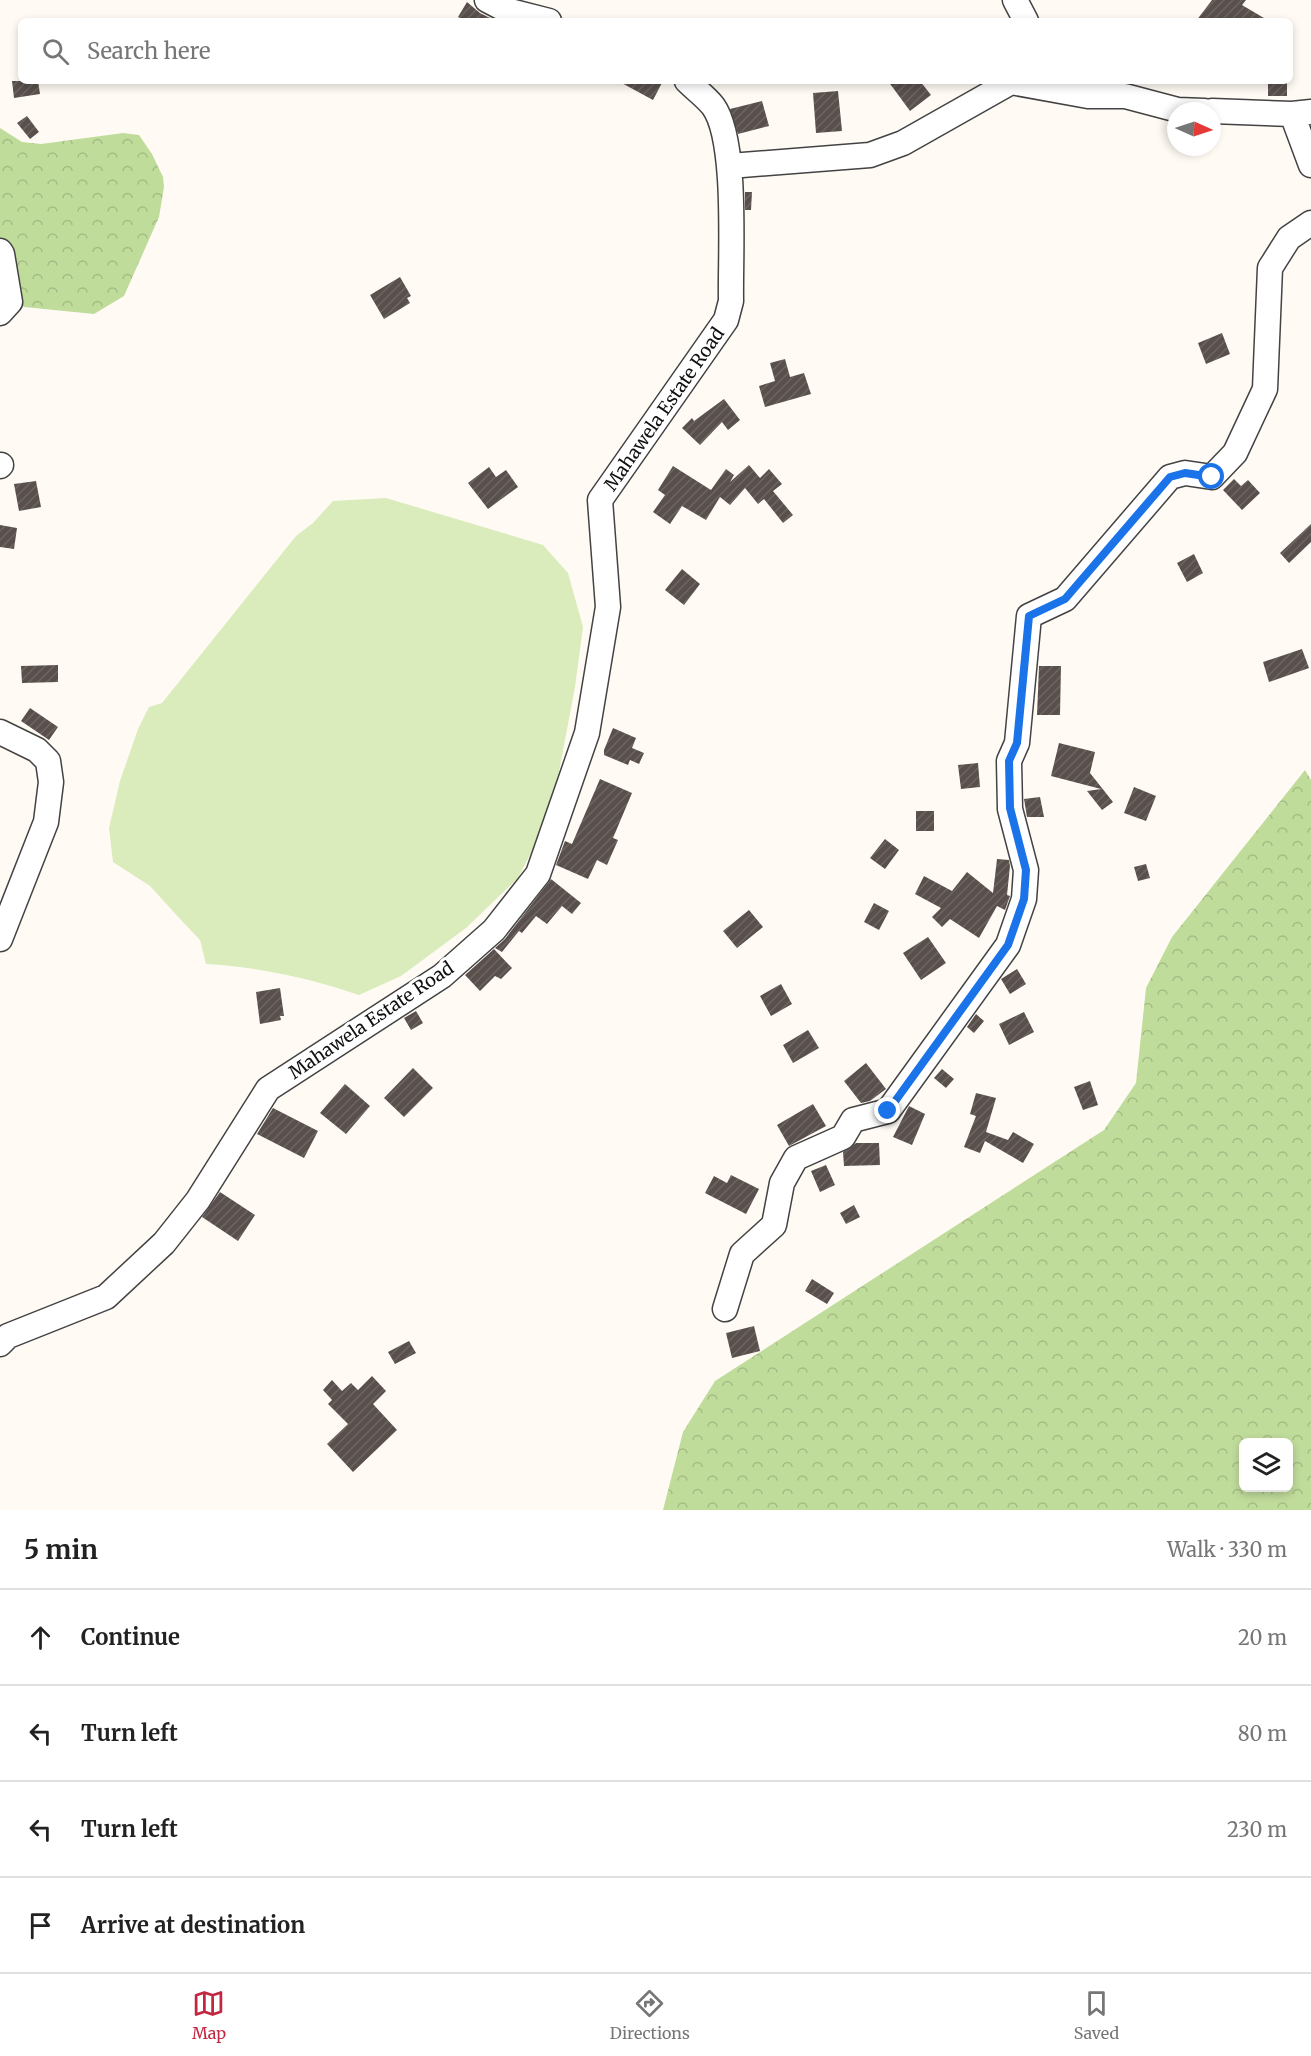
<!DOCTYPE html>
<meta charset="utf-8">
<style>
:root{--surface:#fff;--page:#f6f6f6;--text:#222;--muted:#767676;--line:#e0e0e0;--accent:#c32641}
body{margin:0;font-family:Merriweather,serif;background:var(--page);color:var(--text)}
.controls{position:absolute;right:18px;bottom:18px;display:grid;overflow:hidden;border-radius:9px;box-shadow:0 3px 9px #0003}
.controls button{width:54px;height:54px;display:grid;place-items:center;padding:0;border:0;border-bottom:2px solid var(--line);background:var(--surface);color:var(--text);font:30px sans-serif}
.compass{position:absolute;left:1167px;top:102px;width:54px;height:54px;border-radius:50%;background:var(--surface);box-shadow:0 3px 9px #0003;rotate:93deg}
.stop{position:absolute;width:18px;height:18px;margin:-14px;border:4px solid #1a73e8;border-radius:50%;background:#fff}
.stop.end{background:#1a73e8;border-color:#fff;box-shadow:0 2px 6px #0008}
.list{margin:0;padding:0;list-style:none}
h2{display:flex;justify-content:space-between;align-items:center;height:78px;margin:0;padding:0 24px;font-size:26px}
h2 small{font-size:20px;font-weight:400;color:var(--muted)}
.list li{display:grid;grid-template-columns:39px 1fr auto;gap:18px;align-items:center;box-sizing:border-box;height:96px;padding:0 24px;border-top:2px solid var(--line)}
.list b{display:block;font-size:22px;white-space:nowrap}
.list em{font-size:20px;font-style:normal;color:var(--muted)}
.icon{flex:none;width:33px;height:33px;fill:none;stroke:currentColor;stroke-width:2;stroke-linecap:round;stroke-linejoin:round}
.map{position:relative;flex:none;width:1311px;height:1510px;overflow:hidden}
.search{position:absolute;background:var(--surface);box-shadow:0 3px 9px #0003;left:18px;right:18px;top:18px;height:66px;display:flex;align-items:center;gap:15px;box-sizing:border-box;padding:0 21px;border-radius:9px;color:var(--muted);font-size:22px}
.sheet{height:462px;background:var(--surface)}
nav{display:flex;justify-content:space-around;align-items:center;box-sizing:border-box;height:84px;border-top:2px solid var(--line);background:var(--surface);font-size:16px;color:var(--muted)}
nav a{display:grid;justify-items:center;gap:3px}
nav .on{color:var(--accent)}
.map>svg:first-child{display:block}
.green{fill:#daebbc}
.forest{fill:url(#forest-crowns);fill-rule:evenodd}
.building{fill:url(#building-hatch)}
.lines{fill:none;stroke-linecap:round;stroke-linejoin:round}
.minor-casing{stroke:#434343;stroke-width:27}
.minor{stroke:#fff;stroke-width:24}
.route{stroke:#1a73e8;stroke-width:8}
.labels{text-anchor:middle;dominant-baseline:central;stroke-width:6;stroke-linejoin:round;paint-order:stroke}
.street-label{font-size:18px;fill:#101010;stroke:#fff}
</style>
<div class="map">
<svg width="1311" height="1510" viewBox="0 0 1311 1510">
<defs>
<pattern id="forest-crowns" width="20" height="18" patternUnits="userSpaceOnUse" patternTransform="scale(1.5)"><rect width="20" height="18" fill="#c0dc9b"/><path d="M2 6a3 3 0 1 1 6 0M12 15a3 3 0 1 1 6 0" fill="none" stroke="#a4bc84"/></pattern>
<pattern id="building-hatch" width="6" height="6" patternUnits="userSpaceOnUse" patternTransform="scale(1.5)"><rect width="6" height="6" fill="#59504d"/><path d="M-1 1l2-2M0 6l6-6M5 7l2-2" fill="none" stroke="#6c6562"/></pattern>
</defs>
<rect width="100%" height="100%" fill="#fffbf4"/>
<path class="green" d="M386 498 543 545 568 573 583 627 575 687 551 814 518 878 466 928 401 976 359 995C309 978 259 967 206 964L200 940 181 920 150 886 113 862 109 828 120 781 138 729 149 707 162 703 296 536 313 523 333 501Z"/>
<path class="forest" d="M0 128 22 142 41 144 123 133 139 135 152 154 163 177 164 187 159 217 124 296 94 314 24 307 0 282Z
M1305 770 1311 780V1510H663L683 1432 715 1381 1104 1130 1136 1083 1146 988 1172 937ZM1244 1442H1288V1488H1244Z"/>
<path class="building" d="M1212 0H1246L1242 5 1269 21H1196Z
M467 2 480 13 496 21H465L458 17Z
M12 81H38L40 94 14 98Z
M618 81H663L653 100Z
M888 81H920L931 95 910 111Z
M1268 81H1287V96H1268Z
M838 91 842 131 816 133 813 93Z
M762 101 769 126 738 134 730 109Z
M27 116 39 132 30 139 17 123Z
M745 192H752L751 210H745Z
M400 277 411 296 407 298 410 303 384 319 370 295Z
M1222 333 1230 354 1206 364 1198 343Z
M785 359 790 377 804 373 811 394 765 407 759 386 775 381 770 363Z
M724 399 740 420 728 430 722 422 700 445 682 428 692 418 694 421Z
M749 465 760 478 769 469 782 484 773 491 793 515 783 523 764 499 758 504 745 488 730 505 720 497 706 520 682 506 670 524 653 512 665 495 658 490 673 466 711 490 726 469 734 475 730 482Z
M489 467 496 477 506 470 518 487 488 509 468 483Z
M1234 479 1241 486 1248 480 1260 493 1242 510 1223 490Z
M36 481 41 507 19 511 14 484Z
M1311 524V542L1289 563 1280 553Z
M0 525 17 528 14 549 0 547Z
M1194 554 1203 573 1187 582 1177 563Z
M682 569 700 584 684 605 665 590Z
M1302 649 1309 668 1269 682 1263 662Z
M58 665V682L22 683 21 666Z
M1039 666H1061L1060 715H1037Z
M30 708 58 727 49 740 21 721Z
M613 728 636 738 632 748 644 753 639 764 630 760 628 765 604 755V750Z
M1059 743 1095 752 1090 773 1113 802 1102 810 1087 791 1101 789 1051 776Z
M978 763 980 787 961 789 958 765Z
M600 779 632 793 613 838 618 840 607 865 597 860 588 879 556 865 565 841 572 844Z
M1134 787 1156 796 1146 821 1124 813Z
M1040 797 1044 817H1027L1024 799Z
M916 811H934V831H916Z
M885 839 899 850 885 869 870 858Z
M997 859 1009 860 1010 866 1007 895 1010 896 1005 910 997 906 979 938 950 919 942 927 932 917 941 908 915 894 924 876 952 891 967 872 993 893Z
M1146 864 1150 878 1138 881 1134 867Z
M551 879 581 903 572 914 562 906 547 924 536 916 522 933 519 931 502 952 495 948 505 939Z
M874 903 889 911 879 930 864 922Z
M749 910 763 927 737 948 723 931Z
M928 937 946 963 921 980 903 953Z
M494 949 512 968 501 979 495 976 480 991 465 975Z
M1017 969 1026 984 1010 994 1001 979Z
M781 984 792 1004 771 1016 760 996Z
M280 988 284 1016H280L281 1020 260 1024 256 992Z
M416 1011 423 1023 411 1030 404 1018Z
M1024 1012 1034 1032 1009 1045 999 1024Z
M976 1014 984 1021 974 1033 967 1027Z
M808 1030 819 1048 793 1063 783 1045Z
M866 1063 886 1089 870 1101 861 1103 844 1081Z
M413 1068 433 1088 404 1117 384 1098Z
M942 1069 954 1079 946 1088 934 1078Z
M1090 1081 1098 1105 1083 1110 1074 1087Z
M345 1084 370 1106 346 1134 320 1113Z
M976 1093 996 1098 986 1132 1008 1140 1013 1132 1034 1144 1023 1163 985 1141 980 1153 964 1147 976 1116 970 1114Z
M813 1104 826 1126 789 1146 777 1125Z
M909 1106 925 1114 912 1145 893 1137Z
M273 1108 318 1131 304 1158 257 1134Z
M856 1143H879L880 1165 844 1166 843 1152Z
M826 1165 835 1185 820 1192 811 1171Z
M731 1175 759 1189 746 1214 705 1193 714 1176 727 1183Z
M220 1192 255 1215 238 1241 202 1217Z
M854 1205 860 1217 846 1224 840 1213Z
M812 1279 834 1293 827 1304 805 1291Z
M754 1326 760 1351 732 1358 726 1333Z
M409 1341 416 1353 395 1364 388 1352Z
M372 1376 386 1391 373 1404 397 1430 353 1472 327 1444 348 1424 328 1404 332 1400 323 1390 332 1380 342 1391 351 1383 358 1390Z"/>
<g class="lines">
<g class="minor-casing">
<path id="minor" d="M487 0 506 10 549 21
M1015 0 1026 21
M1212 111 1292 114 1311 112
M1292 114 1311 165
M730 166 870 155 903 143 1011 82 1088 96H1125L1178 110 1204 111
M0 251 2 254 10 302 0 313
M0 466 1 465
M0 732 37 750 48 761 51 782 46 822 0 939
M725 1309 742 1254 774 1225 782 1183 796 1158 843 1137 853 1120 888 1111 1008 945 1024 899 1026 870 1010 809 1009 761 1017 743 1029 616 1065 599 1170 477 1185 473 1212 477 1235 453 1265 389 1270 268 1289 238 1311 223
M0 1344 8 1336 106 1297 164 1243 198 1200 268 1089 442 976 494 930 538 874 587 733 608 607 600 500 726 320 731 301C730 257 738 140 713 106 706 97 695 89 687 81"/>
</g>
<use href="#minor" class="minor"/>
</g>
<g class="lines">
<path class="route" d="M888 1111 1008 945 1024 899 1026 870 1010 808 1009 761 1017 743 1029 616 1065 599 1170 477 1185 473 1212 477"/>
</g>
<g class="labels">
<g class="street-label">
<text transform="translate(664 409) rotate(-55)">Mahawela Estate Road</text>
<text transform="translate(371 1020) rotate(-34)">Mahawela Estate Road</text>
</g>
</g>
</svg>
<div class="controls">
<button><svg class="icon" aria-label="layers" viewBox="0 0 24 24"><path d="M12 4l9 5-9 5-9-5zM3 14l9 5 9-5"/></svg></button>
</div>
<svg class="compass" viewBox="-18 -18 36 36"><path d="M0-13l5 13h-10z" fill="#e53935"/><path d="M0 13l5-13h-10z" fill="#767676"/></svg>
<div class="stop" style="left:1212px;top:477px"></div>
<div class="stop end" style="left:888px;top:1111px"></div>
<div class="search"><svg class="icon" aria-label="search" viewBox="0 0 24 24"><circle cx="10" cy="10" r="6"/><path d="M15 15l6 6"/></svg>Search here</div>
</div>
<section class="sheet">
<h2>5 min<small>Walk · 330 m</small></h2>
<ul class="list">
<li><svg class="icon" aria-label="ahead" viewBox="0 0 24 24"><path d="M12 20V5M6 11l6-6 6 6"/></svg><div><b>Continue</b></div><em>20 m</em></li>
<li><svg class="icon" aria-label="left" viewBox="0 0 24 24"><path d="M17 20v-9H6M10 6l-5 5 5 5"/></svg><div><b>Turn left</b></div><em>80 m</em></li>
<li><svg class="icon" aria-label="left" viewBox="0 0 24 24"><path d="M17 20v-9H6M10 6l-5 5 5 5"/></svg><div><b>Turn left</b></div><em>230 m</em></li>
<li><svg class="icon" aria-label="arrive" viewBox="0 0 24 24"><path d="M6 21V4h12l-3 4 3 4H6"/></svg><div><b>Arrive at destination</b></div></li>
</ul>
</section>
<nav>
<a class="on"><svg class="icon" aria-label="map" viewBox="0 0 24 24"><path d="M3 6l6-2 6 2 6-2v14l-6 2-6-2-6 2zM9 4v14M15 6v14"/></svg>Map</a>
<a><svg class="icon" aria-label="directions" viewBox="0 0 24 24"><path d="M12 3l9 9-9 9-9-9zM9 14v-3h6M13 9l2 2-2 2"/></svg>Directions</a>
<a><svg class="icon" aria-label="saved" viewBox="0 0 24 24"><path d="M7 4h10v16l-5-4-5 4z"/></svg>Saved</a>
</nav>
